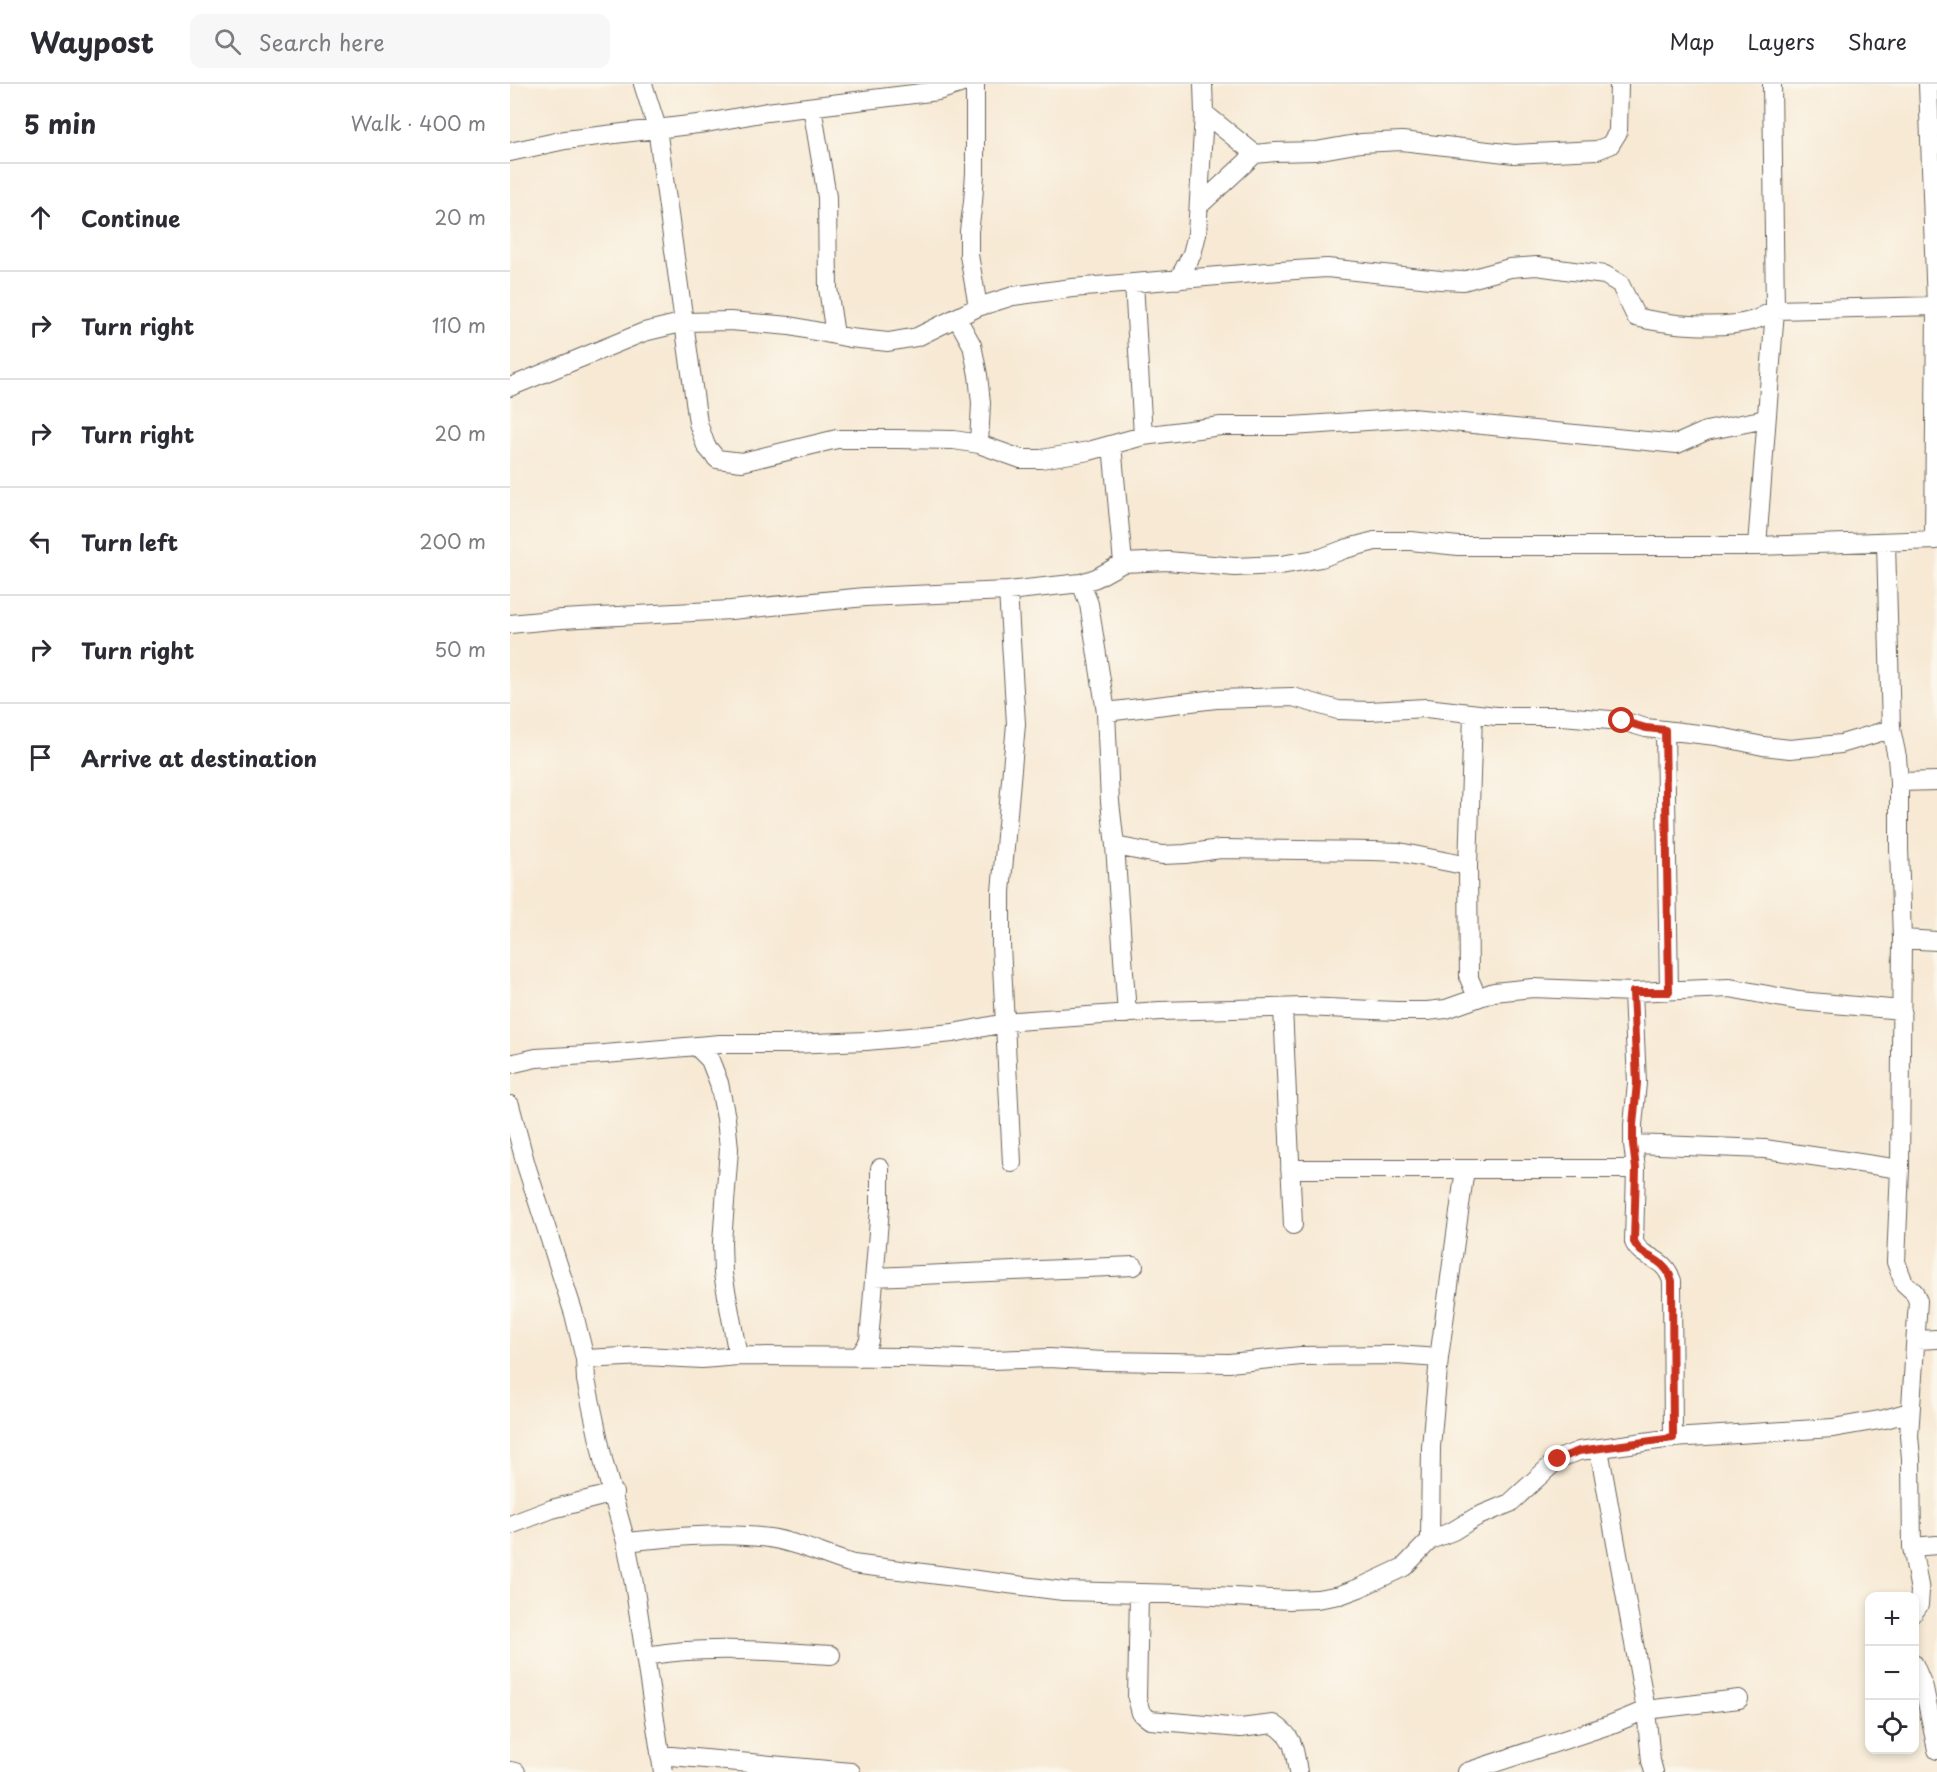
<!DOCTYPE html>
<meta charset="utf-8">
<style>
:root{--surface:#fff;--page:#f7f7f7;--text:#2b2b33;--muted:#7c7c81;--line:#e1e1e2}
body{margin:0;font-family:"Playpen Sans",sans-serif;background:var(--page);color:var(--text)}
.controls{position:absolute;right:18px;bottom:18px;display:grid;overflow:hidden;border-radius:12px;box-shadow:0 3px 9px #0003}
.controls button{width:54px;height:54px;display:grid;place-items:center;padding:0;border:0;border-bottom:2px solid var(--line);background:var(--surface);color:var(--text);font:30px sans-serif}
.stop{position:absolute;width:18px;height:18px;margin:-14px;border:4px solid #c8321e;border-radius:50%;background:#fff}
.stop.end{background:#c8321e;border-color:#fff;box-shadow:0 2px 6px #0008}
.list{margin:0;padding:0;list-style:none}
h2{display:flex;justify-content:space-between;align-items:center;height:78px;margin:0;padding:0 24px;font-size:26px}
h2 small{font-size:20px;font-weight:400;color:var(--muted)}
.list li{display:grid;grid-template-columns:39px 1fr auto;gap:18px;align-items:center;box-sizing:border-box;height:108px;padding:0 24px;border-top:2px solid var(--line)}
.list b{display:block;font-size:22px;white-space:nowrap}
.list em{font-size:20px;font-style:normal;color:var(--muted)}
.icon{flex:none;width:33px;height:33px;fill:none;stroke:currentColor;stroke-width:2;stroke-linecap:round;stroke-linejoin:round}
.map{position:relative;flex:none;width:1427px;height:1688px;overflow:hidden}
header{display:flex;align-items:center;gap:36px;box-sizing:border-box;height:84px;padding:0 30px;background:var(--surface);border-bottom:2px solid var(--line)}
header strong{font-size:28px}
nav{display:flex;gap:33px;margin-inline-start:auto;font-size:21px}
.search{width:420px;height:54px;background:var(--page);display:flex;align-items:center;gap:15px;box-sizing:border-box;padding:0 21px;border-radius:12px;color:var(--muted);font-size:22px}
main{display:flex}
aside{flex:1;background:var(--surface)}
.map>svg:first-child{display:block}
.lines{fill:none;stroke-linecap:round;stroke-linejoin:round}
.street-casing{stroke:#69645c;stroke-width:20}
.street{stroke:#fff;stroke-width:18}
.route{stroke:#c8321e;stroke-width:8}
</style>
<header>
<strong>Waypost</strong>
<div class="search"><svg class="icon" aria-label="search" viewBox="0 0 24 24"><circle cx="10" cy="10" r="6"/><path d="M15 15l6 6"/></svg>Search here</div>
<nav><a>Map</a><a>Layers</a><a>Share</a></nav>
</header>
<main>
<aside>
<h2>5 min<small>Walk · 400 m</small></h2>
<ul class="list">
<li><svg class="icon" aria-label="ahead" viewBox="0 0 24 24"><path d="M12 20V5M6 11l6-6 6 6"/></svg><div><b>Continue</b></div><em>20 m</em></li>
<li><svg class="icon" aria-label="right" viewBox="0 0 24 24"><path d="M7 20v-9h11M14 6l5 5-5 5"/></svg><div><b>Turn right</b></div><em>110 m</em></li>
<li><svg class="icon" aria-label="right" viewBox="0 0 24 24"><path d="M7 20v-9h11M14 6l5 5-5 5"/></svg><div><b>Turn right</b></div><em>20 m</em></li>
<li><svg class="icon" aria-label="left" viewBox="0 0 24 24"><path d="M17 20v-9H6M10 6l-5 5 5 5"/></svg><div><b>Turn left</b></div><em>200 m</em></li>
<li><svg class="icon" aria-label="right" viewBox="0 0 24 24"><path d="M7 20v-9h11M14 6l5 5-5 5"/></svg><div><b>Turn right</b></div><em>50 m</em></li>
<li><svg class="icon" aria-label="arrive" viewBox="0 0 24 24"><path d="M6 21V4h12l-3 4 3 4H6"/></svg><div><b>Arrive at destination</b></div></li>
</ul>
</aside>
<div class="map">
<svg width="1427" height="1688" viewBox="0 0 1427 1688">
<rect width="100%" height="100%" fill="#fbf7ec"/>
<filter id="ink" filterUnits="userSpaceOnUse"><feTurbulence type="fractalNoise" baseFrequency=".0167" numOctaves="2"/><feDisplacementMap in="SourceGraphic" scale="12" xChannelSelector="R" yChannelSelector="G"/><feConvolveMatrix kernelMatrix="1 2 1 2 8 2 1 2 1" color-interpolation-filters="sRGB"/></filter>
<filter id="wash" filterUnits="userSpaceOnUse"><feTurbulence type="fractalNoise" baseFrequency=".008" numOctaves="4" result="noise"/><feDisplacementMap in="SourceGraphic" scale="24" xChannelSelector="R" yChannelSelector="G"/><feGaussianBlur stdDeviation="1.35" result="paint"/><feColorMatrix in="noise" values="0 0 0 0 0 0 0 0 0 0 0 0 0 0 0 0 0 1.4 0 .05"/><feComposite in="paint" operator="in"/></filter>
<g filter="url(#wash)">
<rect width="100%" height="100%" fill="#f7e9d4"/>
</g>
<g filter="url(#ink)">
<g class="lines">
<g class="street-casing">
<path id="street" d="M133 0 147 44 188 339 196 362 207 375 232 378 327 355H387L444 356 469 360 511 375H531L579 367 633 352 711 342H782L902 334 1167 360 1196 347 1256 335
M465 0V89L463 118 459 147V171L468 223
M1418 0 1426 222 1424 456
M302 23 317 113 318 204 325 251
M694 29 745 70
M0 68 55 56 196 39 257 28 428 7 450 0
M690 121 745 70 765 68 806 67 851 59 892 57 1004 70 1087 66 1100 61 1108 48 1109 0
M668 196 682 170 687 150 694 29 693 0
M624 199 633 352
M447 234 462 261 468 291 471 319 469 360
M0 303 134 248 175 238 220 237 280 242 340 254 378 258 407 253 468 223 503 212 562 204 770 187 817 184 930 196 953 197 1000 184 1027 182 1063 187 1095 191 1110 200 1126 233C1157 241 1213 246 1244 236 1251 234 1258 229 1265 226L1426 222
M602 361 613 479
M1376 459 1381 645 1387 673 1389 698V764L1392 855 1390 1085 1386 1178 1394 1199 1404 1208 1408 1217 1399 1352 1401 1374 1402 1463 1410 1507 1409 1521 1404 1528
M1247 462 1265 226 1262 0
M571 499 579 520 596 628 600 718 605 762 617 930
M498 507 506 640 491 808V861L502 1079
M0 540 52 535 221 526 355 513 498 507 571 499 586 494 613 479 658 477 725 483 771 481 811 474 835 465 865 457H901L948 462H1247L1427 456
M596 628 706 615 783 613 828 626 860 627 916 624 986 632H1052L1112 637 1136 644 1206 652 1253 662 1280 665 1331 660 1381 645
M963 631 958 782 959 894 967 913
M1155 646 1159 907
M1389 698 1427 697
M605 762 652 771 675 770 710 765 863 767 889 768 958 782
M1392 855 1427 857
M1123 908 1127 999 1123 1041V1060L1126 1085 1124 1158C1132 1176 1154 1171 1162 1197L1163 1354
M773 924 783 1141
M187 963 200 976 209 999 216 1034 219 1065 212 1158 213 1190 228 1272
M0 980 26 974 95 970 210 960H280L356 957 443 949 506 937 650 927 794 923 886 927H917L936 925 984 908 1023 904 1123 908 1220 904 1289 917 1392 926
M0 1021 16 1081 64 1230 75 1275 76 1296 94 1380 116 1458 124 1500 153 1688
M1123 1060 1255 1065 1390 1085
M780 1085H1126
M364 1193 624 1182
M1406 1256 1427 1255
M349 1273 359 1257 370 1124V1084
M75 1275 134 1272 192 1275 228 1272 393 1273 482 1276 539 1274 594 1277 719 1279 791 1272 886 1271 929 1274
M1089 1365 1136 1626 1141 1677 1144 1688
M0 1441 42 1425 104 1409
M920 1456 921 1363 929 1274 955 1085
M116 1458C163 1453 212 1448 259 1454 288 1458 315 1472 343 1480L553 1507 670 1510 779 1516 807 1515 830 1511 849 1504 894 1483 920 1456 943 1447 966 1433 1000 1419 1048 1375 1069 1367 1163 1354 1323 1344 1375 1335 1400 1328
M1402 1463 1427 1461
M629 1511 627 1614 631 1629 640 1636 730 1644 764 1640C785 1654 784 1665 788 1688
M135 1572C197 1561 259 1567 321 1571
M1404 1580 1414 1604 1427 1666
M150 1671 341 1688
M0 1687 6 1688
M957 1688 1102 1640 1136 1626 1229 1615"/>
</g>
<use href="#street" class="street"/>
</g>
</g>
<g class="lines" filter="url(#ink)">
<path class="route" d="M1048 1375 1069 1367 1163 1354 1162 1197C1154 1171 1132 1176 1124 1158L1126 1085 1123 1060V1041L1127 999 1123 908H1159L1155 646 1136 644 1112 637"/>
</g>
</svg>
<div class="controls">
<button>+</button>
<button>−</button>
<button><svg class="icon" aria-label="locate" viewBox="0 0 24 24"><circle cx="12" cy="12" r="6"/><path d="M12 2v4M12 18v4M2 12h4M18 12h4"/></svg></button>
</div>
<div class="stop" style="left:1112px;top:637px"></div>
<div class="stop end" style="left:1048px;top:1375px"></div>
</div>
</main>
